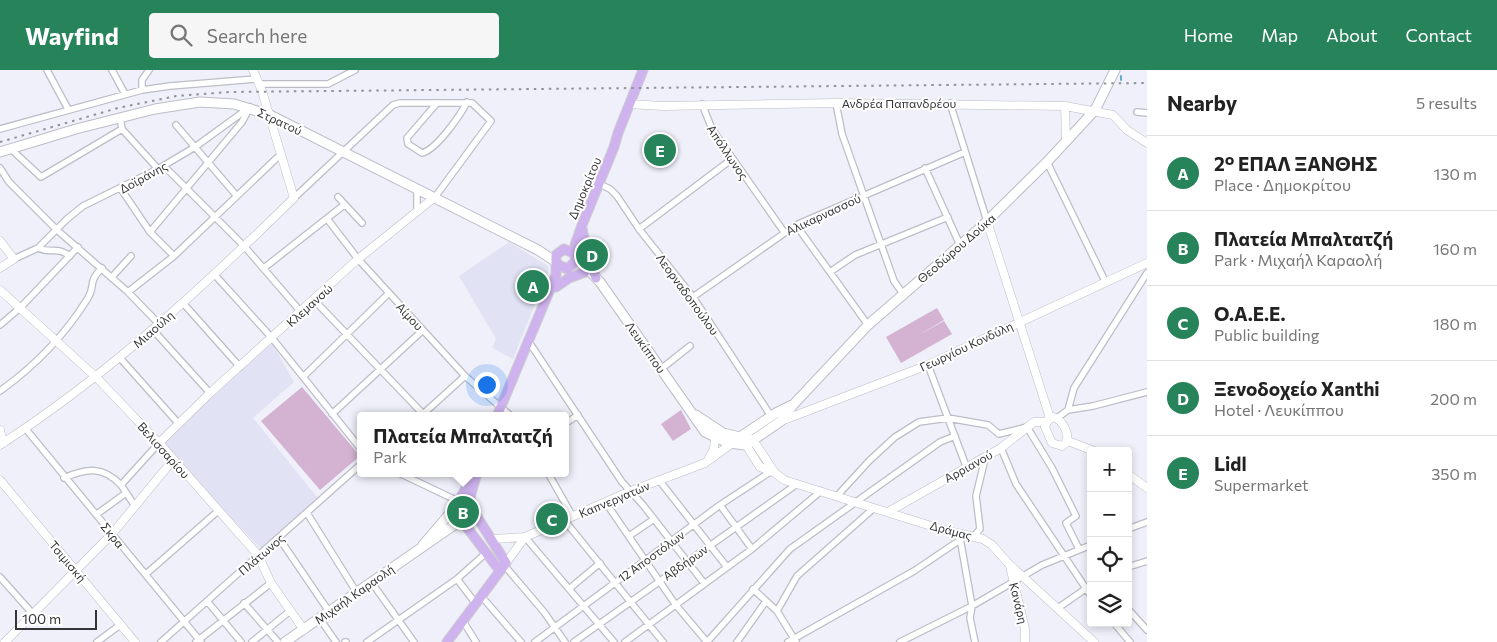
<!DOCTYPE html>
<meta charset="utf-8">
<style>
:root{--surface:#fff;--page:#f6f6f6;--text:#222;--muted:#767676;--line:#e0e0e0;--accent:#278359}
body{margin:0;font-family:Commissioner,sans-serif;background:var(--page);color:var(--text)}
.controls{position:absolute;right:15px;bottom:15px;display:grid;overflow:hidden;border-radius:5px;box-shadow:0 2px 8px #0003}
.controls button{width:45px;height:45px;display:grid;place-items:center;padding:0;border:0;border-bottom:1px solid var(--line);background:var(--surface);color:var(--text);font:25px sans-serif}
.scale{position:absolute;left:15px;bottom:12px;width:82px;box-sizing:border-box;padding-left:5px;border:2px solid #353539;border-top:0;font-size:14px;line-height:18px;white-space:nowrap;color:#353539;-webkit-text-stroke:4px #fff;paint-order:stroke}
.you{position:absolute;left:486px;top:314px;width:18px;height:18px;margin:-12px;border:4px solid #fff;border-radius:50%;background:#1a73e8;box-shadow:0 0 0 8px #1a73e833}
.badge{display:grid;place-items:center;width:32px;height:32px;border-radius:50%;background:var(--accent);color:#fff;font-size:16px;font-weight:700}
.pin{position:absolute;translate:-50% -50%;border:2px solid #fff;box-shadow:0 1px 5px #0006}
.popup{position:absolute;left:357px;top:342px;width:212px;height:65px;box-sizing:border-box;display:grid;place-content:center;border-radius:5px;background:var(--surface);filter:drop-shadow(0 1px 4px #0005);font-size:16px;white-space:nowrap;color:var(--muted)}
.popup b{font-size:19px;color:var(--text)}
.popup::after{content:'';position:absolute;left:50%;top:100%;margin-left:-10px;border:10px solid transparent;border-top-color:var(--surface)}
.list{margin:0;padding:0;list-style:none}
h2{display:flex;justify-content:space-between;align-items:center;height:65px;margin:0;padding:0 20px;font-size:21px}
h2 small{font-size:16px;font-weight:400;color:var(--muted)}
.list li{display:grid;grid-template-columns:32px 1fr auto;gap:15px;align-items:center;box-sizing:border-box;height:75px;padding:0 20px;border-top:1px solid var(--line)}
.list b{display:block;font-size:19px;white-space:nowrap}
.list p{margin:0;font-size:16px;white-space:nowrap;color:var(--muted)}
.list em{font-size:16px;font-style:normal;color:var(--muted)}
.icon{flex:none;width:28px;height:28px;fill:none;stroke:currentColor;stroke-width:2;stroke-linecap:round;stroke-linejoin:round}
.map{position:relative;flex:none;width:1147px;height:572px;overflow:hidden}
header{display:flex;align-items:center;gap:30px;box-sizing:border-box;height:70px;padding:0 25px;background:var(--accent);color:#fff}
header strong{font-size:24px}
nav{display:flex;gap:28px;margin-inline-start:auto;font-size:18px}
.search{width:350px;height:45px;background:var(--page);display:flex;align-items:center;gap:12px;box-sizing:border-box;padding:0 18px;border-radius:5px;color:var(--muted);font-size:19px}
main{display:flex}
aside{flex:1;background:var(--surface)}
.map>svg:first-child{display:block}
.built{fill:#e1e3f4}
.green{fill:#d4b3d2}
.lines{fill:none;stroke-linecap:round;stroke-linejoin:round}
.stream{stroke:#66abce;stroke-width:2}
.minor-casing{stroke:#bcbdc7;stroke-width:8}
.tertiary-casing{stroke:#bcbdc7;stroke-width:9}
.secondary-casing{stroke:#bcbdc7;stroke-width:11}
.primary-casing{stroke:#cfcfcf;stroke-width:11}
.minor{stroke:#fff;stroke-width:5.5}
.tertiary{stroke:#fff;stroke-width:8}
.secondary{stroke:#fff;stroke-width:9}
.primary{stroke:#ceb3ee;stroke-width:9}
.rail{stroke:#919299;stroke-width:2;stroke-dasharray:2.5 5;stroke-linecap:butt}
.labels{text-anchor:middle;dominant-baseline:central;stroke-width:4;stroke-linejoin:round;paint-order:stroke}
.street-label{font-size:12px;fill:#353539;stroke:#fff}
</style>
<header>
<strong>Wayfind</strong>
<div class="search"><svg class="icon" aria-label="search" viewBox="0 0 24 24"><circle cx="10" cy="10" r="6"/><path d="M15 15l6 6"/></svg>Search here</div>
<nav><a>Home</a><a>Map</a><a>About</a><a>Contact</a></nav>
</header>
<main>
<div class="map">
<svg width="1147" height="572" viewBox="0 0 1147 572">
<rect width="100%" height="100%" fill="#eff0fa"/>
<path class="built" d="M509 172 548 196 549 199 513 289 492 278 496 269 459 206Z
M272 273 294 312 253 348 318 428 261 479 161 374Z"/>
<path class="green" d="M937 238 944 250 919 265 944 251 952 264 901 293 886 267Z
M302 317 360 386 320 420 261 351Z
M681 340 691 359 673 371 661 354Z"/>
<g class="lines">
<path class="stream" d="M1121 6V10"/>
<g class="minor-casing">
<path id="minor" d="M47 0 68 39
M112 0 125 24
M259 14H328L355 0
M142 20V10L149 0
M437 33 407 68 408 74 422 83C436 80 460 46 467 32
M836 33 842 64 894 211 903 224
M950 33 987 151
M702 34 712 59 784 162
M1137 42 1147 43
M120 47 122 59 158 99
M176 55 236 125
M0 59 142 20 170 16 257 9
M11 79 41 107 122 59
M1047 92 1105 211
M164 96 245 177 301 242
M0 98 9 112 57 160 128 222 159 254
M925 98 960 175
M595 112 610 119 617 126 639 159 693 227 771 346
M417 118V139
M121 119 150 162 174 186
M338 127 362 153
M294 128 393 35 400 33H472L491 51 435 127
M328 150 358 189 465 306 511 346
M796 155 868 255
M639 159 732 89
M150 162 242 52 250 37
M38 178C52 184 56 176 70 186
M14 189 38 178 67 149 83 136 158 99 195 77 250 37
M264 198 344 135
M830 202 855 185 948 147
M214 204 272 268 360 378
M112 207 131 186
M128 222 174 186 281 84
M693 227 796 155 965 82
M315 231 425 346
M183 233 240 297
M0 255 20 238 78 177
M153 260 210 323
M531 275 622 412 643 435 704 513
M120 288 178 353
M928 295 966 396
M661 299 690 276
M303 307 389 223
M0 321C35 296 65 265 88 228 96 215 87 213 102 198
M1068 340 1074 318 1147 203
M332 344 423 260
M422 345 465 306
M1057 348 1068 340 1093 336 1147 322
M566 353 578 345
M25 358 201 572
M1001 378 1016 414 1091 526
M399 403 458 431
M548 403 573 447
M64 408C87 398 103 396 121 415
M659 410 727 497
M837 426 869 391 895 367 919 352 948 348 988 355 999 364 1027 357 1052 398 1076 446 1066 453 1079 479
M606 433 675 534 707 572
M720 435 752 479
M135 436 121 415 159 373
M307 443 357 523
M97 444 126 423
M565 451 663 572
M1128 459 1147 452
M629 466 654 449
M974 466 980 459 976 426 984 393 982 388
M525 467 614 572
M279 468 330 543
M960 468 972 536 970 548 975 572
M504 495 544 542 565 572
M1128 497 1147 491
M146 504 218 441
M0 507 32 543
M457 509 476 534
M372 513 414 572
M569 519 600 493
M753 519 777 541 796 572
M482 527 521 572
M207 531 241 572
M244 533 278 572
M1058 538 1091 515
M1128 539 1147 560
M777 541 797 506 874 438
M320 549 336 572
M463 551 476 572
M1114 553 1130 572
M97 572 120 555
M161 572 360 395
M196 572 271 513
M252 572 290 541
M345 572H346
M367 572 457 509 486 483
M535 572 720 435 770 402
M574 572 797 414
M625 572 752 479 821 421
M707 572 790 479 940 372 955 366
M737 572 766 531
M788 572 914 501 960 470
M900 572 972 536 1042 495 1091 475"/>
</g>
<g class="tertiary-casing">
<path id="tertiary" d="M629 34 663 36 836 33 1065 36 1113 45 1127 60 1147 73
M1065 36 1066 71
M987 151 1050 348
M0 171 14 189 0 198
M0 220 96 307 159 373 258 485 271 513 304 560
M1053 347C1063 350 1070 364 1066 373L1062 376 1052 373 1045 357 1048 350Z
M781 351 928 295 1147 193
M0 360 3 373
M753 370 775 403 784 410 944 460 983 469 992 475 1009 494 1094 572
M1068 371 1094 381
M159 373 210 323 358 189 435 127
M0 375C108 305 202 218 294 128L262 21 253 0
M746 375 760 397 775 403
M709 388 714 379 715 368
M1128 404 1147 418
M0 410 135 572
M888 442 1001 378 1034 352H1046
M492 469 525 467 631 421 705 393 735 371
M506 493 525 467
M1010 496 1025 559V572
M5 572 112 464 173 390"/>
</g>
<g class="secondary-casing">
<path id="secondary" d="M0 82 76 59 155 39 200 32 234 34 270 45 538 180 556 192
M575 186 600 212 705 362 728 373 746 375 781 351 793 335 868 255 980 158 1047 92 1095 40 1115 0
M696 345 723 363 753 370
M740 367 776 343 792 335
M423 475 452 441
M285 572 460 451"/>
</g>
<g class="primary-casing">
<path id="primary" d="M582 158 587 184 596 208
M557 194 567 199 575 192V175L582 155 614 77 618 63 643 0
M556 217 569 208 585 202
M497 346 556 205V185L564 179 573 183
M470 410 459 431 454 436 453 445 462 451 500 501
M447 572 506 493 474 442 470 427 477 403"/>
</g>
<use href="#minor" class="minor"/>
<use href="#tertiary" class="tertiary"/>
<use href="#secondary" class="secondary"/>
<use href="#primary" class="primary"/>
<path class="rail" d="M0 72 118 38 176 26 229 22 1147 13"/>
</g>
<g class="labels">
<g class="street-label">
<text x="899" y="33">Ανδρέα Παπανδρέου</text>
<text transform="translate(280 51) rotate(25)">Στρατού</text>
<text transform="translate(728 82) rotate(56)">Απόλλωνος</text>
<text transform="translate(143 107) rotate(-29)">Δοϊράνης</text>
<text transform="translate(584 118) rotate(-67)">Δημοκρίτου</text>
<text transform="translate(823 144) rotate(-25)">Αλικαρνασσού</text>
<text transform="translate(956 178) rotate(-41)">Θεοδώρου Δούκα</text>
<text transform="translate(688 224) rotate(54)">Λεορναδοπούλου</text>
<text transform="translate(309 235) rotate(-42)">Κλεμανσώ</text>
<text transform="translate(410 246) rotate(47)">Αίμου</text>
<text transform="translate(153 259) rotate(-41)">Μιαούλη</text>
<text transform="translate(966 276) rotate(-25)">Γεωργίου Κονδύλη</text>
<text transform="translate(646 277) rotate(55)">Λευκίππου</text>
<text transform="translate(164 380) rotate(48)">Βελισσαρίου</text>
<text transform="translate(968 396) rotate(-29)">Αρριανού</text>
<text transform="translate(614 429) rotate(-23)">Καπνεργατών</text>
<text transform="translate(951 460) rotate(15)">Δράμας</text>
<text transform="translate(113 465) rotate(51)">Σκρα</text>
<text transform="translate(261 484) rotate(-41)">Πλάτωνος</text>
<text transform="translate(651 486) rotate(-36)">12 Αποστόλων</text>
<text transform="translate(68 491) rotate(50)">Τσιμισκή</text>
<text transform="translate(685 492) rotate(-35)">Αβδήρων</text>
<text transform="translate(354 524) rotate(-35)">Μιχαήλ Καραολή</text>
<text transform="translate(1019 533) rotate(76)">Κανάρη</text>
</g>
</g>
</svg>
<div class="controls">
<button>+</button>
<button>−</button>
<button><svg class="icon" aria-label="locate" viewBox="0 0 24 24"><circle cx="12" cy="12" r="6"/><path d="M12 2v4M12 18v4M2 12h4M18 12h4"/></svg></button>
<button><svg class="icon" aria-label="layers" viewBox="0 0 24 24"><path d="M12 4l9 5-9 5-9-5zM3 14l9 5 9-5"/></svg></button>
</div>
<div class="scale">100 m</div>
<div class="you"></div>
<div class="pin badge" style="left:533px;top:216px">A</div>
<div class="pin badge" style="left:463px;top:442px">B</div>
<div class="popup"><b>Πλατεία Μπαλτατζή</b>Park</div>
<div class="pin badge" style="left:552px;top:449px">C</div>
<div class="pin badge" style="left:592px;top:185px">D</div>
<div class="pin badge" style="left:660px;top:80px">E</div>
</div>
<aside>
<h2>Nearby<small>5 results</small></h2>
<ul class="list">
<li><span class="badge">A</span><div><b>2° ΕΠΑΛ ΞΑΝΘΗΣ</b><p>Place · Δημοκρίτου</p></div><em>130 m</em></li>
<li><span class="badge">B</span><div><b>Πλατεία Μπαλτατζή</b><p>Park · Μιχαήλ Καραολή</p></div><em>160 m</em></li>
<li><span class="badge">C</span><div><b>Ο.Α.Ε.Ε.</b><p>Public building</p></div><em>180 m</em></li>
<li><span class="badge">D</span><div><b>Ξενοδοχείο Xanthi</b><p>Hotel · Λευκίππου</p></div><em>200 m</em></li>
<li><span class="badge">E</span><div><b>Lidl</b><p>Supermarket</p></div><em>350 m</em></li>
</ul>
</aside>
</main>
